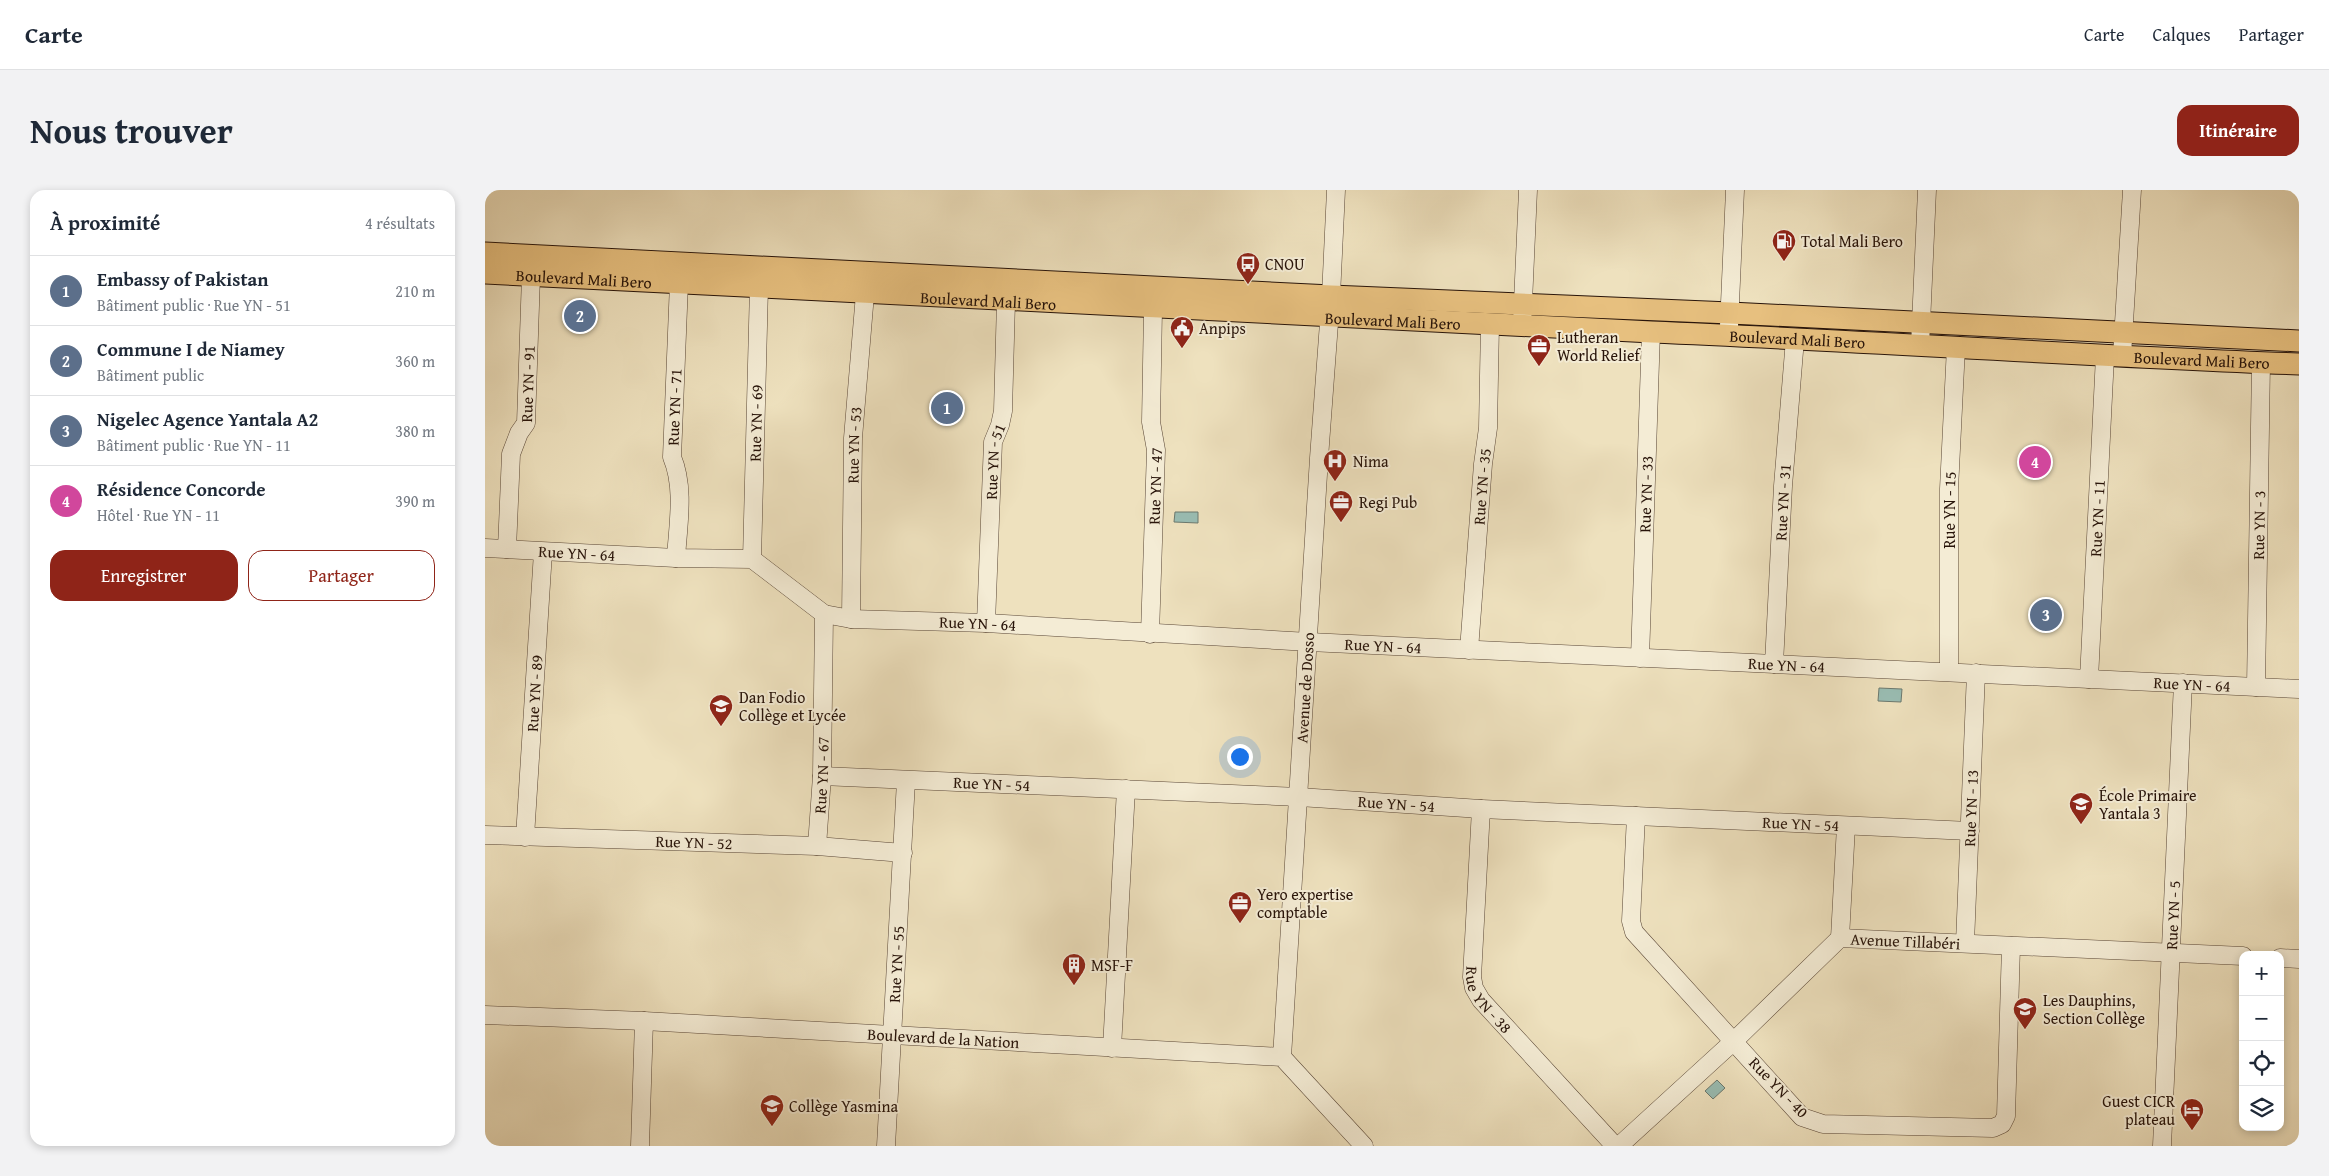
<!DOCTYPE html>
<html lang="fr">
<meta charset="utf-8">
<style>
:root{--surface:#fff;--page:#f2f2f3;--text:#1f2937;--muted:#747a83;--line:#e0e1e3;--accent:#8f2418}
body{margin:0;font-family:"Gentium Book Plus",serif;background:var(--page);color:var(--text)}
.controls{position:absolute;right:15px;bottom:15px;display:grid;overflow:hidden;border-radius:10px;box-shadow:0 2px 8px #0003}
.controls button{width:45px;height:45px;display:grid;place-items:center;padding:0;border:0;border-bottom:1px solid var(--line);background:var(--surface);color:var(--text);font:25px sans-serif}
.you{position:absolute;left:754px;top:566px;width:18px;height:18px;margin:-12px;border:4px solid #fff;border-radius:50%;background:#1a73e8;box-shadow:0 0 0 8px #1a73e833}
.badge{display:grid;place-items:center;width:32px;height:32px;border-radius:50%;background:var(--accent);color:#fff;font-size:16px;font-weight:700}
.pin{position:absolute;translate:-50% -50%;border:2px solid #fff;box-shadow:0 1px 5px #0006}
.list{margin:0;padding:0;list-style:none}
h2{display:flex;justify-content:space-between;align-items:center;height:65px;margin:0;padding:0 20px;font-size:21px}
h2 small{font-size:16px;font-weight:400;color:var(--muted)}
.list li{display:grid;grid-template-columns:32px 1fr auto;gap:15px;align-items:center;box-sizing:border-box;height:70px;padding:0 20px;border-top:1px solid var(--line)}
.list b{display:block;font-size:19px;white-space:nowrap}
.list p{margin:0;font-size:16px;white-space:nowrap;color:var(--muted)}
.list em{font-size:16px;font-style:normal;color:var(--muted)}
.actions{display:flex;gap:10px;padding:15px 20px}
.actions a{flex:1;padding:11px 0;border:1px solid var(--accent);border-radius:15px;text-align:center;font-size:18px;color:var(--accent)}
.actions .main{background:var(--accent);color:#fff}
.icon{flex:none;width:28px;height:28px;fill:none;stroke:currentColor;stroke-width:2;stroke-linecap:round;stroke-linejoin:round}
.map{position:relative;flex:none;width:1814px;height:956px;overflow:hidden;border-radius:15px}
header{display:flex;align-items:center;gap:30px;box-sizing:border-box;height:70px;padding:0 25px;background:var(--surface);border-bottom:1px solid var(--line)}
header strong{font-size:24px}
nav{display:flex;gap:28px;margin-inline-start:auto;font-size:18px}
.intro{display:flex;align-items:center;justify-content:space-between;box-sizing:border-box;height:120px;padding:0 30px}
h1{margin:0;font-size:35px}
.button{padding:12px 22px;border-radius:15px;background:var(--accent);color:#fff;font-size:18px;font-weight:700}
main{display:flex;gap:30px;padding:0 30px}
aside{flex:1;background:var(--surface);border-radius:15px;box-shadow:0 2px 8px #0003}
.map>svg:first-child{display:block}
.water{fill:#99bdb3;stroke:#6b796f}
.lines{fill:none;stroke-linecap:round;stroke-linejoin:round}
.minor-casing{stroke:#594636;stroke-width:19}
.major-casing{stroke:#271309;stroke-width:23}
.minor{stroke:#f4ecd5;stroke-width:18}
.major{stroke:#e7c07f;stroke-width:21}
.labels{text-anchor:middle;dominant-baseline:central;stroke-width:4;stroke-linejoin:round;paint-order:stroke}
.poi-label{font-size:16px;fill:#271309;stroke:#f4ecd5;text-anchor:start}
.street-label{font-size:16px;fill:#271309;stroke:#f4ecd5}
</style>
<header>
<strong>Carte</strong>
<nav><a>Carte</a><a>Calques</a><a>Partager</a></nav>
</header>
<div class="intro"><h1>Nous trouver</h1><a class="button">Itinéraire</a></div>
<main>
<aside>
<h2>À proximité<small>4 résultats</small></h2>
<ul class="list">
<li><span class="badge" style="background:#5c6f8a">1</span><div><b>Embassy of Pakistan</b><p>Bâtiment public · Rue YN - 51</p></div><em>210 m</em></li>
<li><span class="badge" style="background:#5c6f8a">2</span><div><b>Commune I de Niamey</b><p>Bâtiment public</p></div><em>360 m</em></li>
<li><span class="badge" style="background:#5c6f8a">3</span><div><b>Nigelec Agence Yantala A2</b><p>Bâtiment public · Rue YN - 11</p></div><em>380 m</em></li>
<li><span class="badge" style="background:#d1479c">4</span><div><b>Résidence Concorde</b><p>Hôtel · Rue YN - 11</p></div><em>390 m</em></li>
</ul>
<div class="actions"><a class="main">Enregistrer</a><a>Partager</a></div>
</aside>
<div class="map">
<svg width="1814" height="956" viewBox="0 0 1814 956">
<rect width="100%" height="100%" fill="#eee1be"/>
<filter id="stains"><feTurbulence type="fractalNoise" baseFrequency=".004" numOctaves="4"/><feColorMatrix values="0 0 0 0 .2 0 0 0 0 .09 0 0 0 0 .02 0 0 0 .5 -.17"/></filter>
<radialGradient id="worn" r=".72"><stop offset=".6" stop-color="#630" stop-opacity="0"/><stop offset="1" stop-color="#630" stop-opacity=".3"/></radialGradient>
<path class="water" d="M690 322H713V333L689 332Z
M1394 498 1417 499 1416 512 1393 511Z
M1232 890 1240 898 1228 909 1220 901Z"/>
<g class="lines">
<g class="minor-casing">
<g id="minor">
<path d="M1037 135 1043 0"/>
<path d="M1244 136 1250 0"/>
<path d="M1435 156 1442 0"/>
<path d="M1637 166 1647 0"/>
<path id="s1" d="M0 358 191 368 267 369 339 424 366 429 501 433 824 452 1814 499"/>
<path id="s2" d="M22 359 26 264 34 243 41 233 46 86"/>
<path id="s3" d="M191 368C193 335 200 298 187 267L194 93"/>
<path id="s4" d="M267 369 274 97"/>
<path id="s5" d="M366 429 368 248 381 92"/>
<path id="s6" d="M501 433 508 252 515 235 518 221 521 111"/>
<path id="s7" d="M665 444 671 260 666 232 668 119"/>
<path id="s8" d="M984 460 998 274 1003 238 1005 134"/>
<path id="s9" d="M1155 468 1166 142"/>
<path id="s10" d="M1289 474 1298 296 1310 149"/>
<path id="s11" d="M1464 482V299L1471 157"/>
<path id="s12" d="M1604 489 1620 166"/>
<path id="s13" d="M1771 497 1776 172"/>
<path id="s14" d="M337 586 814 607 996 619 1485 641"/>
<path id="s15" d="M996 619 987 787 989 798 996 810 1130 956"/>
<path d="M1151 626 1146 731 1149 742 1317 927 1338 934 1508 938 1517 934 1521 926 1526 756"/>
<path id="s16" d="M0 645 332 656 418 663"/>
<path id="s17" d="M40 647 58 362"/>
<path id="s18" d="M332 656 337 586 339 424"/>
<path d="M1355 748 1361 636"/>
<path id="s19" d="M1480 753 1491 483"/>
<path d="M1795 768 1814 769"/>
<path id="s20" d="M0 825 159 831 797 867 879 956"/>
<path d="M627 858 641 599"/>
<path id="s21" d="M797 867 834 268 846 106 851 0"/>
<path d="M155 956 159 831"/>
<path id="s22" d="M401 956 421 591"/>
<path id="s23" d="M1134 956 1250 850 1355 748 1758 766"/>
<path id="s24" d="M1677 956 1698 493"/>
</g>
</g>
<g class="major-casing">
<g id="major">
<path d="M0 63 846 106 1245 123 1814 151"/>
<path id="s25" d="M0 83C389 105 778 126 1167 142 1383 151 1598 166 1814 174"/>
</g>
</g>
<use href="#minor" class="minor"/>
<use href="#major" class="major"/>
</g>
<defs>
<g id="fuel-pin" transform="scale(1.25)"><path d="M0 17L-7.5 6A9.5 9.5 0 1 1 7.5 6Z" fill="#8f2418" stroke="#f4ecd5"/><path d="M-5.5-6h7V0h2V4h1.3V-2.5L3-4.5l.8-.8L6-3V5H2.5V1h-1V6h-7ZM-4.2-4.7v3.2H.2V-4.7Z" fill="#fff"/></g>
<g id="bus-pin" transform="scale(1.25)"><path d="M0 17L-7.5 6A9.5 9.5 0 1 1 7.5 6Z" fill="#8f2418" stroke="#f4ecd5"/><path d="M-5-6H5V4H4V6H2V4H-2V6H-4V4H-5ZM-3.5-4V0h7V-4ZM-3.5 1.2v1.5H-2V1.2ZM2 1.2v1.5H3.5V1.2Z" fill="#fff"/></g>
<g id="civic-pin" transform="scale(1.25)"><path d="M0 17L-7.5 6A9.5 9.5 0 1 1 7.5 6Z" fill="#8f2418" stroke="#f4ecd5"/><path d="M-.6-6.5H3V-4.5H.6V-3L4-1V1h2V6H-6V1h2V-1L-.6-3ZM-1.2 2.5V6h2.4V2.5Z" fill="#fff"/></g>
<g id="office-pin" transform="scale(1.25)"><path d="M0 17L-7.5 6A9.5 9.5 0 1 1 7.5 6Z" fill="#8f2418" stroke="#f4ecd5"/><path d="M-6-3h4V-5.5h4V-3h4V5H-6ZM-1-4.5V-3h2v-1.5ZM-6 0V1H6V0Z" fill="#fff"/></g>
<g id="hospital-pin" transform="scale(1.25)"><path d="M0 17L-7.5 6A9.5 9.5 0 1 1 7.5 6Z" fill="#8f2418" stroke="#f4ecd5"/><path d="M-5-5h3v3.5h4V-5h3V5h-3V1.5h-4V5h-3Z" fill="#fff"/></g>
<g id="school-pin" transform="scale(1.25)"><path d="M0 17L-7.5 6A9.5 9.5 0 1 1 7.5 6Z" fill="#8f2418" stroke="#f4ecd5"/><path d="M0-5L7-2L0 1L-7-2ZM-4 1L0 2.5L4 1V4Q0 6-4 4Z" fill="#fff"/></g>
<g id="building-pin" transform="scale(1.25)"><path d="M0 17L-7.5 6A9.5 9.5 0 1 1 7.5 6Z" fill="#8f2418" stroke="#f4ecd5"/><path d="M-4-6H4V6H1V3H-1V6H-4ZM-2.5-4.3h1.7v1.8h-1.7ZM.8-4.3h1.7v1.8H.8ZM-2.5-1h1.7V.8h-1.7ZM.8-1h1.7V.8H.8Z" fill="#fff"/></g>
<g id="hotel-pin" transform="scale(1.25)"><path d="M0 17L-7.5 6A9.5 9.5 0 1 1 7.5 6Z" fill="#8f2418" stroke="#f4ecd5"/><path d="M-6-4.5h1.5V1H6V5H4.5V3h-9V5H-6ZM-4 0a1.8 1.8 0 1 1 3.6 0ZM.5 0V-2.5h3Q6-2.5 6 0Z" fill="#fff"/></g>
</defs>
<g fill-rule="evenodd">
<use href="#fuel-pin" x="1299" y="51"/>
<use href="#bus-pin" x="763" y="74"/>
<use href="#civic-pin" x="697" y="138"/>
<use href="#office-pin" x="1054" y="156"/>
<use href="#hospital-pin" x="850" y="271"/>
<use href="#office-pin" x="856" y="312"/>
<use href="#school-pin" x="236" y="516"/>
<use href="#school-pin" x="1596" y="614"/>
<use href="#office-pin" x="755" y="713"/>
<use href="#building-pin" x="589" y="775"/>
<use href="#school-pin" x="1540" y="819"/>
<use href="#school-pin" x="287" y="916"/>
<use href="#hotel-pin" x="1707" y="920"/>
</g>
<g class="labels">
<g class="poi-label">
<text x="1316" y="51">Total Mali Bero</text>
<text x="780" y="74">CNOU</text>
<text x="714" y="138">Anpips</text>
<text x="1072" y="147">Lutheran<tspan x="1072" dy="18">World Relief</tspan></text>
<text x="868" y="271">Nima</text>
<text x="874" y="312">Regi Pub</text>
<text x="254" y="507">Dan Fodio<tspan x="254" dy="18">Collège et Lycée</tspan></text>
<text x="1614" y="605">École Primaire<tspan x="1614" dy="18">Yantala 3</tspan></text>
<text x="772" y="704">Yero expertise<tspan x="772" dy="18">comptable</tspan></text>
<text x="606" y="775">MSF-F</text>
<text x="1558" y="810">Les Dauphins,<tspan x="1558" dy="18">Section Collège</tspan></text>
<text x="1690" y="911" text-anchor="end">Guest CICR<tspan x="1690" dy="18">plateau</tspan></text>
<text x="304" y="916">Collège Yasmina</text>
</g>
<g class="street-label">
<text stroke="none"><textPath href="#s25" startOffset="99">Boulevard Mali Bero</textPath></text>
<text stroke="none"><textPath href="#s25" startOffset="504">Boulevard Mali Bero</textPath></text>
<text stroke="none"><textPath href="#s25" startOffset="909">Boulevard Mali Bero</textPath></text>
<text stroke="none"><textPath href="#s25" startOffset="1314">Boulevard Mali Bero</textPath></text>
<text stroke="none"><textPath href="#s25" startOffset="1719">Boulevard Mali Bero</textPath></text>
<text stroke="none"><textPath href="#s2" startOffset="169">Rue YN - 91</textPath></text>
<text stroke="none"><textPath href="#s3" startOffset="152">Rue YN - 71</textPath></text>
<text stroke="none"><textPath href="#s4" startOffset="136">Rue YN - 69</textPath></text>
<text stroke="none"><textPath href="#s5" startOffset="174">Rue YN - 53</textPath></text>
<text stroke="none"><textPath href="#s6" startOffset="162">Rue YN - 51</textPath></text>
<text stroke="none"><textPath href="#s7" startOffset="148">Rue YN - 47</textPath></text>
<text stroke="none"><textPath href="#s8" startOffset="164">Rue YN - 35</textPath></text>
<text stroke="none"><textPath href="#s9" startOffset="164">Rue YN - 33</textPath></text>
<text stroke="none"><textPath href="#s10" startOffset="162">Rue YN - 31</textPath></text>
<text stroke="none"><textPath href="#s11" startOffset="162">Rue YN - 15</textPath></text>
<text stroke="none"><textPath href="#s12" startOffset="161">Rue YN - 11</textPath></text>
<text stroke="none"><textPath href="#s13" startOffset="162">Rue YN - 3</textPath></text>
<text stroke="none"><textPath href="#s1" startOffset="92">Rue YN - 64</textPath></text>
<text stroke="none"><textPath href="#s1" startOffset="512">Rue YN - 64</textPath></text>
<text stroke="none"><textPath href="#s1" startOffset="918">Rue YN - 64</textPath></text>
<text stroke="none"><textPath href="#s1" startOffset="1322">Rue YN - 64</textPath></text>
<text stroke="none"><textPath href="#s1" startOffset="1728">Rue YN - 64</textPath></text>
<text stroke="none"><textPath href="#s21" startOffset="370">Avenue de Dosso</textPath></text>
<text stroke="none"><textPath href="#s17" startOffset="144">Rue YN - 89</textPath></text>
<text stroke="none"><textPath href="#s18" startOffset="71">Rue YN - 67</textPath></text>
<text stroke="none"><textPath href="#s14" startOffset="170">Rue YN - 54</textPath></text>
<text stroke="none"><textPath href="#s14" startOffset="575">Rue YN - 54</textPath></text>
<text stroke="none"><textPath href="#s19" startOffset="135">Rue YN - 13</textPath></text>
<text stroke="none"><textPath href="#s14" startOffset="980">Rue YN - 54</textPath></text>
<text stroke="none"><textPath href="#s16" startOffset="209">Rue YN - 52</textPath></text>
<text stroke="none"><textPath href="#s24" startOffset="231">Rue YN - 5</textPath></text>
<text stroke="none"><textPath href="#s23" startOffset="369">Avenue Tillabéri</textPath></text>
<text stroke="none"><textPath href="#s22" startOffset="182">Rue YN - 55</textPath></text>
<text stroke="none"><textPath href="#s15" startOffset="196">Rue YN - 38</textPath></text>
<text stroke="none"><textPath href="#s20" startOffset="459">Boulevard de la Nation</textPath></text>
<text transform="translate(1294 897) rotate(46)">Rue YN - 40</text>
</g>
</g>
<rect width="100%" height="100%" filter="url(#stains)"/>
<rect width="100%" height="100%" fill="url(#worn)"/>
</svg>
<div class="controls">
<button>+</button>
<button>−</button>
<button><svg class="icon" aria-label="locate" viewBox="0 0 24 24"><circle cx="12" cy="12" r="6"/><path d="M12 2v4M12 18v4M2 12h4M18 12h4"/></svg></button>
<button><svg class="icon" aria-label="layers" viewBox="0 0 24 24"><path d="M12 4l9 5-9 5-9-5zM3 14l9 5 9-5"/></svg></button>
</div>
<div class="you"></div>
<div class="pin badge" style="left:462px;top:218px;background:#5c6f8a">1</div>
<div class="pin badge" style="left:95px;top:126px;background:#5c6f8a">2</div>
<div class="pin badge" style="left:1561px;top:425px;background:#5c6f8a">3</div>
<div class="pin badge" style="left:1550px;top:272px;background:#d1479c">4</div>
</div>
</main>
